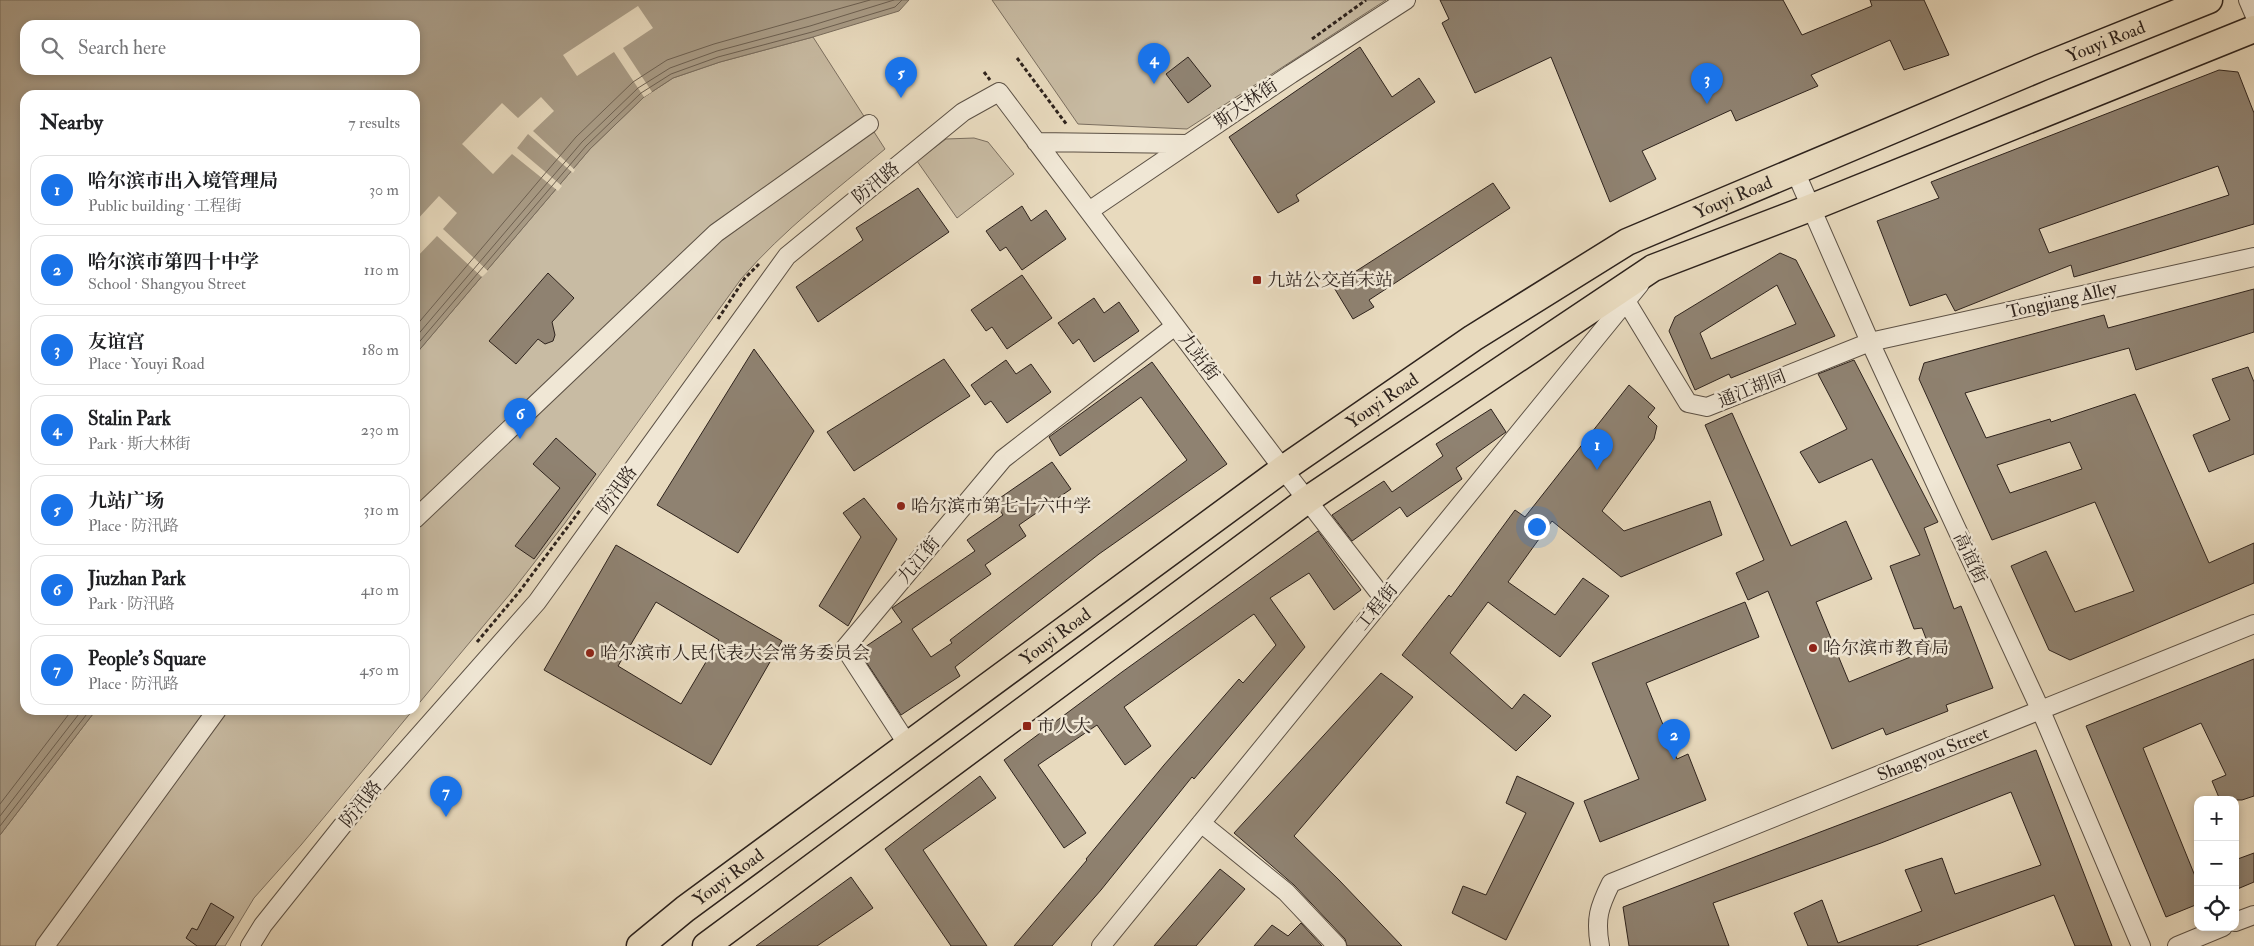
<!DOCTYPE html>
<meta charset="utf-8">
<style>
:root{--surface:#fff;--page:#f2f2f2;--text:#202124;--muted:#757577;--line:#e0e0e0;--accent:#1a73e8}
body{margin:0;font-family:"IM FELL Double Pica","Noto Serif SC",serif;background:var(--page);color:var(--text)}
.controls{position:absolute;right:15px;bottom:15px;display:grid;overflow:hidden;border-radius:10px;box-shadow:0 2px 8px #0003}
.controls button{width:45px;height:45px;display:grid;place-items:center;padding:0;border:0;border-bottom:1px solid var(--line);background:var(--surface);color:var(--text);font:25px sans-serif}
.you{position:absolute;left:1536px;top:526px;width:18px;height:18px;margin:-12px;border:4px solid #fff;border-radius:50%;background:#1a73e8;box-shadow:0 0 0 8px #1a73e833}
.badge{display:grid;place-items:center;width:32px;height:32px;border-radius:50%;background:var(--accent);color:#fff;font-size:16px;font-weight:700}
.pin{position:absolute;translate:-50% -41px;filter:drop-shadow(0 1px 2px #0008)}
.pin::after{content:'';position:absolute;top:26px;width:18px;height:15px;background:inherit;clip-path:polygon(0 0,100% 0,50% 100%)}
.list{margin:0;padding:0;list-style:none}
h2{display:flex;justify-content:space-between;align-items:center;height:65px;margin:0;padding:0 20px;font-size:21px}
h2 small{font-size:16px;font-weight:400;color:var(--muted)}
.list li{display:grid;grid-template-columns:32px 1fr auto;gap:15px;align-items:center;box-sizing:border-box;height:70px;margin:0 10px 10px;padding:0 10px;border:1px solid var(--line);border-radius:15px}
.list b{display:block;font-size:19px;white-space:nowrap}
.list p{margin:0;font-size:16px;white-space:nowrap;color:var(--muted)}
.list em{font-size:16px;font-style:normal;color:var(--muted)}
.icon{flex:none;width:28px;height:28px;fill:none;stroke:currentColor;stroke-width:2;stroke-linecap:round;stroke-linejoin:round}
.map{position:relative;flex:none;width:2254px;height:946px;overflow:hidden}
.search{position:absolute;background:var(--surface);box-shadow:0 2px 8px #0003;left:20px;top:20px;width:400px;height:55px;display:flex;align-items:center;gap:12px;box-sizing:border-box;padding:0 18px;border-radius:15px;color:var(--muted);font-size:19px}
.panel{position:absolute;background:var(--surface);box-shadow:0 2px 8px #0003;left:20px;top:90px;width:400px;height:625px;border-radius:15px}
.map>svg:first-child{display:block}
.green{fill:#c8bba3;stroke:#7b6f60}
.water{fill:#a99c87;stroke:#786c5d;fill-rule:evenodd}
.pier{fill:#e8dabe}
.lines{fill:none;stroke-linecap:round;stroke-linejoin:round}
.shore{stroke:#6c6052;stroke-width:1}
.building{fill:#8f8271;stroke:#2e231d;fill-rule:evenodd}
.minor-casing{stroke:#5c5145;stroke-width:20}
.highway-casing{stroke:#2e231d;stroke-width:29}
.path{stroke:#2e231d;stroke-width:3;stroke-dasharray:4 2.5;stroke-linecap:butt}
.minor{stroke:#f0e7d5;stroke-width:18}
.highway{stroke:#e8dabe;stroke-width:26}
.poi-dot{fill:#8f2418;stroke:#f0e7d5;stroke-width:2}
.labels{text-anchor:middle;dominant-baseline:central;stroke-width:5;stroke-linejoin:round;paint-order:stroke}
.street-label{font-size:18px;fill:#2e231d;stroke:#f0e7d5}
.poi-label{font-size:18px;fill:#2e231d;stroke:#f0e7d5;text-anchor:start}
</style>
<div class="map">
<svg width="2254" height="946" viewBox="0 0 2254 946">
<rect width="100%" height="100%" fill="#e8dabe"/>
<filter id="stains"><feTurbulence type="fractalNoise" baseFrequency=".004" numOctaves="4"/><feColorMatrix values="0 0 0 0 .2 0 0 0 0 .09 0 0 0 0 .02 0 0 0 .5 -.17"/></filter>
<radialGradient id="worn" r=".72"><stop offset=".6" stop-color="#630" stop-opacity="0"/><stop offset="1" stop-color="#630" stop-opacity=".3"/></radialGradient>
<path class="green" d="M992 0H1386L1187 129 1078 124Z
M813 37 885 149C836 190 783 230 741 279L565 523 510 594 415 708V355L590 149 644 97 673 78 720 62Z
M974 138 988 142 1014 174 957 218 917 161 946 139Z
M96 710H413L301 845 254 898 225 946H0V835Z"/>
<path class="water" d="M0 0H909L899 11 813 37 720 62 673 78 644 97 590 149 415 355V95H25V710H96L0 835ZM25 25H415V70H25Z"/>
<path class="pier" d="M638 6 653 28 623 48 652 92 644 97 614 52 577 76 563 55Z
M541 97 554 111 533 131 575 170 573 173 528 134 517 148 562 186 558 191 512 154 493 174 462 144 502 103 518 118Z
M439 196 457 213 443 229 488 271 482 277 437 236 415 259V222Z"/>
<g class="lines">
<path class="shore" d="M415 327 576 137 633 82 667 60 714 44 870 0
M415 338 582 142 638 88 670 68 717 51 810 26 894 0
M415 347 586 146 641 93 671 74 718 57 812 32 895 7 902 0
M0 804 72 710
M0 816 82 710
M0 826 90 710"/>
</g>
<path class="building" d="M1440 0H1783L1802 35 1872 6 1870 0H1924L1949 55 1904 70 1890 40 1811 75 1818 86 1736 121 1731 110 1642 151 1656 179 1610 202 1551 57 1475 93 1442 23 1449 19Z
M1360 47 1392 97 1419 78 1435 102 1296 195 1299 201 1278 213 1229 137Z
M1188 57 1211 86 1188 103 1166 74Z
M2219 70 2238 72 2254 113V224L2074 277 2071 265 1955 311 1946 294 1910 306 1877 221 1939 198 1931 182ZM2218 166 2229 195 2049 253 2039 229Z
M1493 183 1510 208 1369 300 1374 307 1353 319 1333 286Z
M918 188 949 232 818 322 796 287 863 240 856 228Z
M1022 206 1031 221 1046 210 1066 239 1022 270 1006 247 1000 251 986 231Z
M1780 253 1796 260 1835 336 1731 378 1729 374 1695 390 1669 331 1675 317ZM1777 285 1796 324 1711 359 1700 333Z
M548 273 574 298 552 322 555 335 553 341 545 344 538 339 516 364 489 341Z
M1022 275 1052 318 1007 349 992 327 986 331 971 310Z
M2254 289V332L2136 370 2129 348 1965 393 1986 438 2050 419 2051 422 2135 394 2209 563 2254 543V583L2070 660 2049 650 2011 566 2046 551 2075 612 2134 591 2095 502 1992 540 1919 379 1924 363 2104 315 2108 328ZM2070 442 2082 469 2010 493 1997 465Z
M1094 298 1104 313 1119 302 1139 331 1094 362 1079 339 1073 344 1058 323Z
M754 349 814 431 738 553 657 505Z
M944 359 970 396 854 471 827 432Z
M1006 360 1016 374 1031 364 1051 392 1007 423 991 401 985 405 971 385Z
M1854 360 1938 522 1924 528 1954 609 1961 606 1993 688 1946 705 1948 711 1886 735 1883 728 1832 749 1768 591 1748 600 1736 573 1764 560 1705 425 1732 413 1791 546 1846 521 1872 579 1816 602 1849 682 1930 649 1922 628 1914 629 1890 566 1920 555 1872 459 1819 483 1800 452 1847 429 1818 374Z
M1152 362 1227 464 1099 554 955 667 960 676 901 715 859 651 902 622 892 608 975 551 967 540 1003 515 994 502 1052 462 1071 489 1019 525 1026 536 985 565 991 574 912 629 931 657 952 643 950 640 1187 460 1141 397 1060 456 1049 437Z
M2248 367 2254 382V454L2209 472 2193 435 2230 420 2212 379Z
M1629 385 1655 408 1648 417 1657 426 1654 439 1602 511 1624 531 1710 501 1722 535 1621 577 1552 521 1508 582 1555 615 1583 578 1609 596 1560 657 1488 602 1450 653 1512 709 1524 694 1551 716 1516 751 1402 655 1449 595 1451 597 1515 510 1525 517Z
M1491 409 1506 432 1456 468 1462 479 1407 517 1400 507 1352 541 1332 515 1384 481 1392 492 1443 456 1436 444Z
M556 438 596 474 534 559 515 546 560 488 533 464Z
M864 498 897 539 848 626 819 606 861 537 843 513Z
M1318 531 1361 590 1334 610 1309 573 1270 598 1305 647 1194 779 1192 777 1101 890 1052 946H1014L1087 860 1086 859 1164 765 1239 679 1243 683 1276 645 1254 614 1124 707 1151 746 1125 765 1097 725 1038 765 1086 833 1064 848 1004 760 1122 672Z
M616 545 782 641 711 765 544 670ZM656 602 719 640 681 704 618 666Z
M1745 602 1759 637 1646 683 1677 759 1688 754 1706 800 1600 842 1584 801 1639 779 1592 663Z
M2254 659V796L2242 800H2220L2212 781 2226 775 2201 723 2143 748 2195 876 2198 875V904L2166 917 2086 726Z
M1381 673 1413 697 1294 836 1339 880 1402 946H1347L1345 939 1294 885 1234 833Z
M2036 750 2112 946H2075L2054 895 1916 946H1808L1794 913 1822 900 1838 943 1922 911 1905 870 1942 858 1955 894 2041 865 2011 792 1881 843 1713 903 1729 946H1629L1623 907Z
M980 776 996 798 923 850 987 946H951L885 849Z
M1517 776 1574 803 1506 940 1452 913 1463 886 1486 895 1526 813 1506 803Z
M2254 853V882L2235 890V860Z
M1220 869 1245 889 1196 946H1154Z
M851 877 873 908 817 946H756Z
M211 903 234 917 215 946H197L186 938 192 928 197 930Z
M1301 923 1322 946H1254L1272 925 1288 936Z"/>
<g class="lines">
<g class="minor-casing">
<path id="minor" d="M2248 0 2254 14
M1036 142 1188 144
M1795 171 1870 342 2041 711 2141 946
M1089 211 1291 74 1406 0
M1626 301 1688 403 1707 407 1870 342 2254 257
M415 519 716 233 869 124
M908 745 845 648 1003 459 1175 326
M1201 823 1286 892 1337 946
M2235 922 2254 915
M45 946 217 710
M250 946 263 925 370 791 537 602 787 256 963 112 999 92 1283 469 1384 599
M1101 946 1640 284
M1600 946C1595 919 1599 907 1611 883L2254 624
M2177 946 2223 927"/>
</g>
<g class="highway-casing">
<g id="highway">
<path id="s1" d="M640 946 685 909 1283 469 1473 338 1627 242 2042 67 2209 0"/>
<path d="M706 946 1307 500 1653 268 1810 208 2254 29"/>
</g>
</g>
<path class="path" d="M1312 39 1366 0
M1017 58 1067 125
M984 72 990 80
M718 319 745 278 759 264
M477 642 519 592 581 509"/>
<use href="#minor" class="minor"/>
<use href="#highway" class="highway"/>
</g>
<g class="poi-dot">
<rect x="1252" y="275" width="10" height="10" rx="2.5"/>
<circle cx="901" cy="506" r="5"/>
<circle cx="1813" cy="648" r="5"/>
<circle cx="590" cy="653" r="5"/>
<rect x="1022" y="721" width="10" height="10" rx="2.5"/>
</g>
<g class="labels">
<g class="street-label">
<text stroke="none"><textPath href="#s1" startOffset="1732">Youyi Road</textPath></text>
<text transform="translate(1246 104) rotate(-34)">斯大林街</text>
<text transform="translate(876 183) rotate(-39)">防汛路</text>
<text stroke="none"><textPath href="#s1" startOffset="1328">Youyi Road</textPath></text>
<text transform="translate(2062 300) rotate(-13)">Tongjiang Alley</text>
<text transform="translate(1199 357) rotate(53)">九站街</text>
<text transform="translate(1752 389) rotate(-22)">通江胡同</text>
<text stroke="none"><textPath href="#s1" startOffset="921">Youyi Road</textPath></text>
<text transform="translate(617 490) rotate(-54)">防汛路</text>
<text transform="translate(1970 558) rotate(65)">高谊街</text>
<text transform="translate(919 560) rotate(-50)">九江街</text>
<text transform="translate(1377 607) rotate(-51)">工程街</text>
<text stroke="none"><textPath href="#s1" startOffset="518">Youyi Road</textPath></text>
<text transform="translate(1933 754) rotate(-22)">Shangyou Street</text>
<text transform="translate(361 804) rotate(-51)">防汛路</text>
<text stroke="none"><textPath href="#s1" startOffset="112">Youyi Road</textPath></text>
</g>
<g class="poi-label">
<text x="1267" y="280">九站公交首末站</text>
<text x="911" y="506">哈尔滨市第七十六中学</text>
<text x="1823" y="648">哈尔滨市教育局</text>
<text x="600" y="653">哈尔滨市人民代表大会常务委员会</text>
<text x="1037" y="726">市人大</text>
</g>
</g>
<rect width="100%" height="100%" filter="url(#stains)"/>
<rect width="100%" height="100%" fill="url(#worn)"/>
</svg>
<div class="controls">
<button>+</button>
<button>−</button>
<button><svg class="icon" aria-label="locate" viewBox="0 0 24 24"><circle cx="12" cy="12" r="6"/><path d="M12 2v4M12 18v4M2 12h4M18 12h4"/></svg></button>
</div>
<div class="you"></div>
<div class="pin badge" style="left:1597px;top:470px">1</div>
<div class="pin badge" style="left:1674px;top:760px">2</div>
<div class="pin badge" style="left:1707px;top:104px">3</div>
<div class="pin badge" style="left:1154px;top:84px">4</div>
<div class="pin badge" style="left:901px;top:98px">5</div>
<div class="pin badge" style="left:520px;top:439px">6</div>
<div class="pin badge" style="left:446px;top:817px">7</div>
<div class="search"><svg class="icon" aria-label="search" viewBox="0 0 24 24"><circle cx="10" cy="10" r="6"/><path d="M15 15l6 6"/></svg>Search here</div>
<section class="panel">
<h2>Nearby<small>7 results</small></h2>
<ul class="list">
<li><span class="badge">1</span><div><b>哈尔滨市出入境管理局</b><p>Public building · 工程街</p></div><em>30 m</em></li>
<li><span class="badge">2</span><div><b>哈尔滨市第四十中学</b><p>School · Shangyou Street</p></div><em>110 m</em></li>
<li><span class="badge">3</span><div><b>友谊宫</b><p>Place · Youyi Road</p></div><em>180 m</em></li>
<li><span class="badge">4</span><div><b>Stalin Park</b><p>Park · 斯大林街</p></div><em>230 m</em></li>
<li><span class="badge">5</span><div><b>九站广场</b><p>Place · 防汛路</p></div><em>310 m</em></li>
<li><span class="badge">6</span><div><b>Jiuzhan Park</b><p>Park · 防汛路</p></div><em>410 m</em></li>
<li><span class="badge">7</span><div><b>People's Square</b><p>Place · 防汛路</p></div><em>450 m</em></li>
</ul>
</section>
</div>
